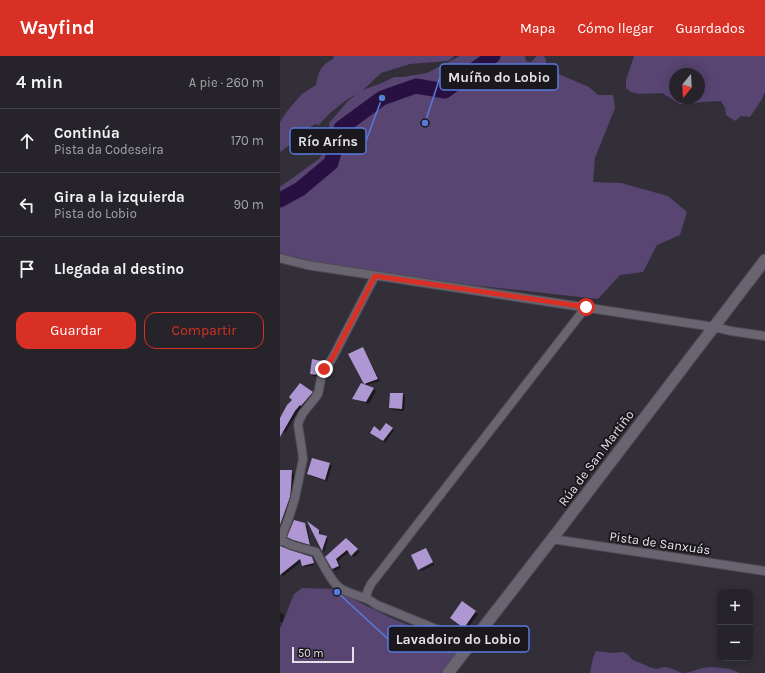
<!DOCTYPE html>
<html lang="es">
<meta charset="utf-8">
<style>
:root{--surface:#26232b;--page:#322f37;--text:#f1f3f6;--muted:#a4a4a9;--line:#424047;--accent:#d93025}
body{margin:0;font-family:Karla,sans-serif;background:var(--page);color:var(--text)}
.controls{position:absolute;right:12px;bottom:12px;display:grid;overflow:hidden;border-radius:8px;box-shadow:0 2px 10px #0003}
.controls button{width:36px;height:36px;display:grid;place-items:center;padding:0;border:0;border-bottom:1px solid var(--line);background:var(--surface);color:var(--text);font:20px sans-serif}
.compass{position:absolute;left:389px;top:12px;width:36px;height:36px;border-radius:50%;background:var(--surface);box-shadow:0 2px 10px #0003;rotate:198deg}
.scale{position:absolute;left:12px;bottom:10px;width:62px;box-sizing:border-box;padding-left:4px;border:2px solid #e3e0e7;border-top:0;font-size:11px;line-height:14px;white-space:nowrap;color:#e3e0e7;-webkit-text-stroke:3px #1a181c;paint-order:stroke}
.stop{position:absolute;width:12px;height:12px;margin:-9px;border:3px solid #d93025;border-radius:50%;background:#fff}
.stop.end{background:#d93025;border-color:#fff;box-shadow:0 1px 4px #0008}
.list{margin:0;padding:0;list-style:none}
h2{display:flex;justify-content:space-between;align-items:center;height:52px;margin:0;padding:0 16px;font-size:17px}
h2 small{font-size:13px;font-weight:400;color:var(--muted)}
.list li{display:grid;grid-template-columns:26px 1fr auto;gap:12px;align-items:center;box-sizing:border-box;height:64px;padding:0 16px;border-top:1px solid var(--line)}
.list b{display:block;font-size:15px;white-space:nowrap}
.list p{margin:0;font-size:13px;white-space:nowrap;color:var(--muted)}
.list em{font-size:13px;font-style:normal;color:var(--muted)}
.actions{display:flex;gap:8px;padding:12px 16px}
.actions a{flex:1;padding:9px 0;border:1px solid var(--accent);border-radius:12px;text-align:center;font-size:14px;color:var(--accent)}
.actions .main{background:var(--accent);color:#fff}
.icon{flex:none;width:22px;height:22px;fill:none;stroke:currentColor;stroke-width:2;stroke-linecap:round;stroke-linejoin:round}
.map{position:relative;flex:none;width:485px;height:617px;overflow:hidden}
header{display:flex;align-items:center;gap:24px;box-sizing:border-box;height:56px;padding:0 20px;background:var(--accent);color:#fff}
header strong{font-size:19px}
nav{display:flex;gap:22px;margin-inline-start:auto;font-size:14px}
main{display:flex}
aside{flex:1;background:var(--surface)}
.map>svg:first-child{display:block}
.green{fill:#584572;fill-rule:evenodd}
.shadow{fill:#0007}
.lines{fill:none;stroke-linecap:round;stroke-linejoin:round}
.river{stroke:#281142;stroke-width:15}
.building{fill:#af97d3}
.minor-casing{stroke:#4e4b54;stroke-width:10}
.tertiary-casing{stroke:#4e4b54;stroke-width:13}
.minor{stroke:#696570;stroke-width:8}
.tertiary{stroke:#696570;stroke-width:11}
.route{stroke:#d93025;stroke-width:5}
.labels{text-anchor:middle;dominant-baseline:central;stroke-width:4;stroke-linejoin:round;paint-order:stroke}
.street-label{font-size:13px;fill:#e3e0e7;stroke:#1a181c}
.leader{fill:none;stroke:#587adc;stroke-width:1.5}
.callout-dot{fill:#587adc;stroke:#1a181c;stroke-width:1.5}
.callout{fill:#1a181c;stroke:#587adc;stroke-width:1.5}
.callout-label{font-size:14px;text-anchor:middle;font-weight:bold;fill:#e3e0e7}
</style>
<header>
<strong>Wayfind</strong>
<nav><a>Mapa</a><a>Cómo llegar</a><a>Guardados</a></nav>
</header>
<main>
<aside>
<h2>4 min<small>A pie · 260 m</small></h2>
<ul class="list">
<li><svg class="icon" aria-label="ahead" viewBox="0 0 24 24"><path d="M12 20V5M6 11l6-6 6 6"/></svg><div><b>Continúa</b><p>Pista da Codeseira</p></div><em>170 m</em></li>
<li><svg class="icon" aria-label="left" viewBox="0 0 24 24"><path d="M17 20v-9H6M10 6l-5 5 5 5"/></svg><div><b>Gira a la izquierda</b><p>Pista do Lobio</p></div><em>90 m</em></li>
<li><svg class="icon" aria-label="arrive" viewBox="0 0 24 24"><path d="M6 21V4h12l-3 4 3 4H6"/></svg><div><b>Llegada al destino</b></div></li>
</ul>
<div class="actions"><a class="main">Guardar</a><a>Compartir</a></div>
</aside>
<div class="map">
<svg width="485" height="617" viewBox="0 0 485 617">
<rect width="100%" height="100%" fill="#332f39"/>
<path class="green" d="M54 0H174L170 4 167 5 130 8 101 17 83 34 102 27 114 21H123L147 17 178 1 179 0H245L246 5 251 6 257 0H264L266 4V11L274 16 309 31 318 39H333L335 52 315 102 313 126 341 127 388 140 407 156 400 179 377 189 363 216 340 219 318 243 146 224 30 205 0 197V131L39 103 45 95 50 80 49 67 68 45 77 38C63 45 49 57 39 69L35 68 23 76 15 85 0 96V66L8 54 22 38 36 29C39 15 40 10 53 3Z
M354 0H485V36L482 43 470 61 461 60 455 65 446 59 445 52 441 45 424 46 400 48 382 37 359 38 351 36 346 32V24ZM395 18H419V42H395Z
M22 532 53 533 109 561 177 589 179 596 161 617H0V571H1L14 538Z
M316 595 332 597 343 596 347 598 353 604 372 612 377 613 384 611 390 612 402 617 410 616 422 612 431 611 450 613 460 617H310L313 602Z"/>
<path class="shadow" d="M84 294 100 325 87 329 85 327Z
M41 306 43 308 42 313 38 321 33 320 31 318Z
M81 328 93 333 96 335 89 348 76 344 74 342Z
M32 336 34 338 24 352 23 351 17 357 5 377 0 374V364Z
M123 338 125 341 124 355 112 354 110 352Z
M112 372 114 374 105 387 94 379Z
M32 403 50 408 52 410 47 425 30 420 28 418Z
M0 415H11L14 418 13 435 11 443 0 476Z
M24 468 27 470 31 490 16 486 9 481Z
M30 468 41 477 40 480 46 481 48 483 44 496Z
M66 483 80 496 74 501 69 496 58 505 61 512 55 515 47 502Z
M0 491 32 502 34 509 25 511 23 509 22 505 3 520 0 516Z
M154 507V509L141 515 140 514Z
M182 546 198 558 187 573 173 564Z
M0 556 4 559 3 566H0Z"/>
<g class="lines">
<path class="river" d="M0 144 20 133 51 107 61 72 102 42 136 30 165 35 213 0"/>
</g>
<path class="building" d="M83 291 98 323 84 328 68 298Z
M32 303 41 305 40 310 36 319 30 318Z
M20 327 33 336 21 350 20 349 15 355 0 381V362L7 349 12 344 9 341Z
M81 327 94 332 86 346 72 343Z
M110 337H123L122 353 109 352Z
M106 367 113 372 103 385 90 377 94 370 100 375Z
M32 402 50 407 45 424 27 418Z
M0 414H12L11 432 10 441 0 469Z
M14 464 25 467 30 489 13 484 7 481Z
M27 465 39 474V478L47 480 42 495Z
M66 482 78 493 71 500 67 494 56 503 59 510 52 513 45 501Z
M0 490 10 494 32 501 34 507 22 510 20 503 0 519Z
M146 492 153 506 138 514 131 499Z
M182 545 196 555 184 572 170 562Z"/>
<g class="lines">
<g class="minor-casing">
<path id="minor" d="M0 202 27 209 434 271 451 275 485 280
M272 483 485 515
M1 484 11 489 36 496C43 507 50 525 60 532 69 538 78 539 87 543 90 544 94 547 97 549L173 580 189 589
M0 485 9 461 15 442 23 403 22 394 18 369 19 365 23 357 35 342 38 338 42 318 53 301 95 220
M86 542 88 534 91 528 306 251"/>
</g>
<g class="tertiary-casing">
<path id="tertiary" d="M168 617 272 483 485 204"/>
</g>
<use href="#minor" class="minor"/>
<use href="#tertiary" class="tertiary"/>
</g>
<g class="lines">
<path class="route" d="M44 313 53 301 95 220 306 251"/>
</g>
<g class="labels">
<g class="street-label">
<text transform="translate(316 402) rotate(-53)">Rúa de San Martiño</text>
<text transform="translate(380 487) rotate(8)">Pista de Sanxuás</text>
</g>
</g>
<path class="leader" d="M145 67L160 21M102 42L86 85M57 536L108 583"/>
<g class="callout-dot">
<circle cx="145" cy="67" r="4"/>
<circle cx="102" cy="42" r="4"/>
<circle cx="57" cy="536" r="4"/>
</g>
<g class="callout">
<rect x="160" y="8" width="118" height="26" rx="4"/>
<rect x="10" y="72" width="76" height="26" rx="4"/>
<rect x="108" y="570" width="141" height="26" rx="4"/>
</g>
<g class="callout-label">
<text x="219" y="26">Muíño do Lobio</text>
<text x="48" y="90">Río Aríns</text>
<text x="178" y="588">Lavadoiro do Lobio</text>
</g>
</svg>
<div class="controls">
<button>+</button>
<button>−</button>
</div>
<svg class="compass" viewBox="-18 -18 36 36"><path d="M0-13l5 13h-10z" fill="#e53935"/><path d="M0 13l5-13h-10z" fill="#a4a4a9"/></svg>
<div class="scale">50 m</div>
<div class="stop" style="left:306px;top:251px"></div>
<div class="stop end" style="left:44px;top:313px"></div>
</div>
</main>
